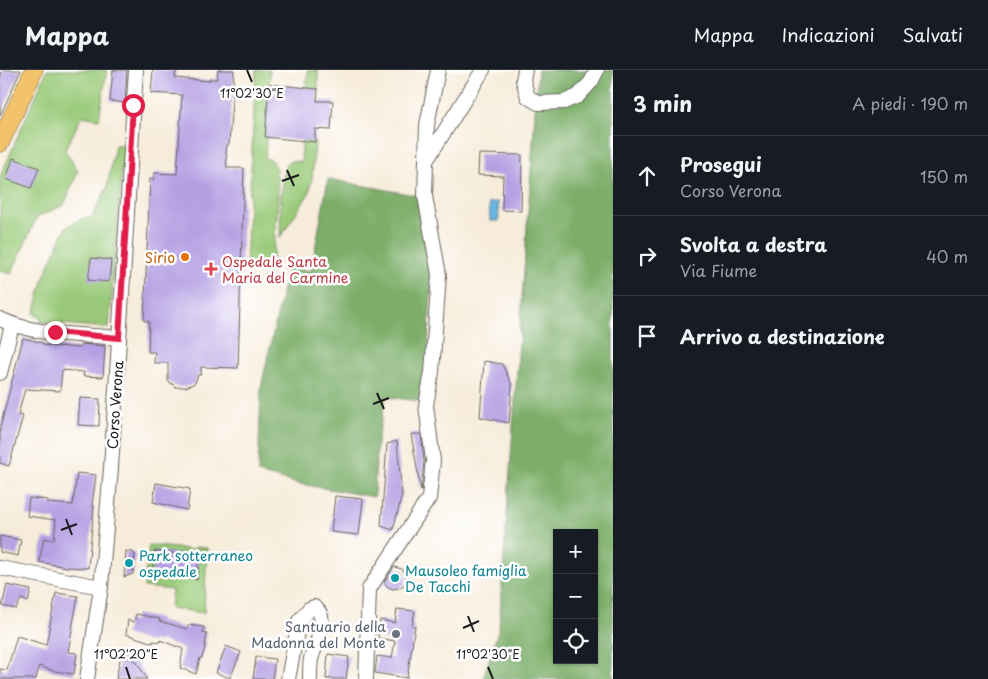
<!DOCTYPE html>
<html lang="it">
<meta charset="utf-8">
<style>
:root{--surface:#171b24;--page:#242831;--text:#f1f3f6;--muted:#9ea1a6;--line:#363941}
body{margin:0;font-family:"Playpen Sans",sans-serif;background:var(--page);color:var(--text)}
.controls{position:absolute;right:15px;bottom:15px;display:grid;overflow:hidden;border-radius:0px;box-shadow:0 1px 4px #0004}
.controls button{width:45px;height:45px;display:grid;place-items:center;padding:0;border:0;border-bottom:1px solid var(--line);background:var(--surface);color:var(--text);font:25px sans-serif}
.stop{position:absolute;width:15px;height:15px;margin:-11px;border:4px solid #e11d48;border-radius:50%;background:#fff}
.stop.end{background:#e11d48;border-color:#fff;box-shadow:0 1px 5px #0008}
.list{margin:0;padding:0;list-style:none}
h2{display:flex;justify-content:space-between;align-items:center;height:65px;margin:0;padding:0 20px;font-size:21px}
h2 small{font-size:16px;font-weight:400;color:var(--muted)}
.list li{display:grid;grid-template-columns:32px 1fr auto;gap:15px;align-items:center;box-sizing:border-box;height:80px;padding:0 20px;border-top:1px solid var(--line)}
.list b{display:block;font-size:19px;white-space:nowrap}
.list p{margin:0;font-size:16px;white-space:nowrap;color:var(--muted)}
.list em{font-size:16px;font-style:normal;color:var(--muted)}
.icon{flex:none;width:28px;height:28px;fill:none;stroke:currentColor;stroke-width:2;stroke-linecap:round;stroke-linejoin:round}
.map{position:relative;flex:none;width:613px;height:609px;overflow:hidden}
header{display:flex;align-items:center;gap:30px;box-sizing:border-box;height:70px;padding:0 25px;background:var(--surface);border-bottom:1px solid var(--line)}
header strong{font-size:24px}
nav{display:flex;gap:28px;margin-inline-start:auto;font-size:18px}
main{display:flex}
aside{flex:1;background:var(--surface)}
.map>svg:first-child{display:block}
.green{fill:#9aca79;stroke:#5b734a;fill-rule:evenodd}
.forest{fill:#7bae69;stroke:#4c6542;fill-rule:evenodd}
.water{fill:#66b8e2;stroke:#416a7f}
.building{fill:#b5a0e3}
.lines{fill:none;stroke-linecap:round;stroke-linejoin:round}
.minor-casing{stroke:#69655e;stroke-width:16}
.major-casing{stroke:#69655e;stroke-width:19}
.minor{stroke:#fff;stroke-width:14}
.major{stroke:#f2c36a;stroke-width:18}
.route{stroke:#e11d48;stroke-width:6}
.ticks{fill:none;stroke:#1c1c1c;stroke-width:2}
.food-dot{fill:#e8710a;stroke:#fff;stroke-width:2}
.health-dot{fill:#e0444e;stroke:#fff;stroke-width:2}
.culture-dot{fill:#0f9aa8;stroke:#fff;stroke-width:2}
.worship-dot{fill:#6b7280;stroke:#fff;stroke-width:2}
.labels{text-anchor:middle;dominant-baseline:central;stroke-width:5;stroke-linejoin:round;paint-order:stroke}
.food-label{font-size:14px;fill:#c56008;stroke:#fff;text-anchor:end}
.health-label{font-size:14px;fill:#be3a42;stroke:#fff;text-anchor:start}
.street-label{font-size:14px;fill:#1c1c1c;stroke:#fff}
.culture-label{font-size:14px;fill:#0d838f;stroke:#fff;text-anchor:start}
.worship-label{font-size:14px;fill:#5b616d;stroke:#fff;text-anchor:end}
.ticks-label{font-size:12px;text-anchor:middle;fill:#1c1c1c;stroke:#fff;stroke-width:5;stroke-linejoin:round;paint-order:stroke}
</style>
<header>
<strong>Mappa</strong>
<nav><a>Mappa</a><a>Indicazioni</a><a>Salvati</a></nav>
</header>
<main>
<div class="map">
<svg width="613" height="609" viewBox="0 0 613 609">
<rect width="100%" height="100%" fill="#fff"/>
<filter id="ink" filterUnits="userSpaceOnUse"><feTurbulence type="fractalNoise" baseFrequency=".02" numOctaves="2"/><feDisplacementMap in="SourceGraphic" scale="10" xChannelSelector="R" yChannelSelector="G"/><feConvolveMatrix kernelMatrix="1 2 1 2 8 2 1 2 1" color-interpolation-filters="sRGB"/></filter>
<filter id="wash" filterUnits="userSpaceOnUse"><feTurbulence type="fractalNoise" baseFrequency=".0096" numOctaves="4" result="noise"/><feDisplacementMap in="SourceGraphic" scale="20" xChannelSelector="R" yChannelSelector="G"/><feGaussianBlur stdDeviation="1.12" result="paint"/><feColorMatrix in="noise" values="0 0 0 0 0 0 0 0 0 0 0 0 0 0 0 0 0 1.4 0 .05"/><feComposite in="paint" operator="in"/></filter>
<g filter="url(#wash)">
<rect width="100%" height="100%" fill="#f7ecda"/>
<path class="green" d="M47 0H107L99 49 82 46 65 80 78 101 64 135 37 147 11 204 0 200V107Z
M256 0H270L265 88 273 91C283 111 275 163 273 186L270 194 262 198 246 196Z
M308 0H318V19L306 18Z
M302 71 315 72 312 109 309 123 280 168 281 128 285 96 287 93 292 91 301 92Z
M124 74 109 258 41 252V248L34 244 44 207 66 157 86 147 91 148 107 118 115 75Z
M149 475 194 480 195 477 207 478 204 543 170 538 172 520 144 517ZM154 481 199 486 197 510 170 504 152 505Z"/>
<path class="forest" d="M538 0H613V609H483L499 558ZM557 463H594V590H557Z
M328 109 419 126 425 172 432 206 427 298 421 331 386 327 377 372 374 427 295 413 258 403 261 317 288 197 311 201Z"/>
<path class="water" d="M498 132 499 151H490L489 133Z"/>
<g id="blocks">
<path class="building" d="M3 0H21L0 46V7Z
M113 0H127L125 33 110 31Z
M153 0H176L175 8 209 11V9H217L218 0H234L229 74 227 75 226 82 227 98H244L238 298 201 297V305H198L195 313 186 317H176L168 311V293H154L155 282H148L149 251H144L150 109H154V103L177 104 182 25 151 23Z
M269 14 318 19 317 31H333L331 60 315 59V72L265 67Z
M479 84 522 85 521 141 502 140 503 106 478 105Z
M13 88 39 98 31 118 6 109Z
M91 188 111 190 109 212 88 210Z
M23 268 43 273V275L80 278 81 274 105 276 103 307 83 306 84 302 62 300 60 321 25 319 18 345 23 346 9 396 0 393V358Z
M484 291 502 294 512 315 509 353 480 347Z
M80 328 100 329 99 356 78 355Z
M411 364H421L424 391 421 421Z
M397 371 402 425 393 460 381 456 387 374Z
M77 403 96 405 92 436H94L88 498 67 497 39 492 44 468 54 470 56 450 27 446 29 428 48 430V433L73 435Z
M156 413 190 419 187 440 153 432Z
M335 426 363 429 359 465 331 462Z
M0 466 21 470 18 486 0 482Z
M126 481 133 482 135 485 133 504 124 507Z
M154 481 199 486 197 510 174 504 152 505Z
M394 497 402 499 405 503 406 509 404 515 399 518 393 519 388 517 384 512Z
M7 515 31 520 28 532 21 529 16 539 2 536Z
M56 523 78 526 68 582 77 583 74 604 54 601 39 596 36 609H0V599L7 600 17 566 46 575Z
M397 539 415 541 412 555 415 556 407 608 375 603 377 586 392 588 395 571 378 568 380 550 395 553Z
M136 544 160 549 159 551 187 559 188 555 204 557 203 563 207 564 205 574H206L202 588H200L196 604 180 598 183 579 160 570V572L153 571V573L126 564 128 550 134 552Z
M226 576 241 582 230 608 216 603Z
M121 584 136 591 147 609H116Z
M328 584 349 587 346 609H326Z
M256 587 275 589 272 609H253Z"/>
</g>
</g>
<g filter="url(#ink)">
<use href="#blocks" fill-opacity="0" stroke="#69655e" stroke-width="1"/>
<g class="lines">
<g class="minor-casing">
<path id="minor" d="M525 0 523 10 528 27 538 33 564 32 578 26 591 12 597 0
M426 91 483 0
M0 249C35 266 80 264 119 268
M0 303 12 255
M0 498 101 517
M87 609 101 517 111 398 136 0
M288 609 299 551 309 539 314 537C331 547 315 575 311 589 310 595 310 602 310 609
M366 609 369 519 429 428 433 391 426 335 432 302 439 205 425 126 427 55 438 0"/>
</g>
<g class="major-casing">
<path id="major" d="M0 73 34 0"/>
</g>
<use href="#minor" class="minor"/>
<use href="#major" class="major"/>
</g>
</g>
<g class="lines" filter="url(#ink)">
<path class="route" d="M55 262 119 268 133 35"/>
</g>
<path class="ticks" d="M247 0 252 12M287 100 294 116M282 111 299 105M377 323 384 339M373 334 389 328M66 449 72 465M61 460 77 454M468 546 474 562M463 558 479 551M126 597 130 609M488 597 493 609"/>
<circle class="food-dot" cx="185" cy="187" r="5"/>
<path class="health-dot" d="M208.5 191.5h5v5h5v5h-5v5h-5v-5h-5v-5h5z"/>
<g class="culture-dot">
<circle cx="129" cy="493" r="5"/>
<circle cx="395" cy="508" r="5"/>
</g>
<circle class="worship-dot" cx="396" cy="564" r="5"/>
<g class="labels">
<g class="food-label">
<text x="175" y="187">Sirio</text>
</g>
<g class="health-label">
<text x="222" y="191">Ospedale Santa<tspan x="222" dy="16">Maria del Carmine</tspan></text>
</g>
<g class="street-label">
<text transform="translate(115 335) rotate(-86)">Corso Verona</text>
</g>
<g class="culture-label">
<text x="139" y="485">Park sotterraneo<tspan x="139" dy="16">ospedale</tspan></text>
<text x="405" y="500">Mausoleo famiglia<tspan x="405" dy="16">De Tacchi</tspan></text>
</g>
<g class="worship-label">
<text x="386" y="556">Santuario della<tspan x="386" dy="16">Madonna del Monte</tspan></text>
</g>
</g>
<g class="ticks-label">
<text x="252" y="28">11°02'30"E</text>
<text x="126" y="589">11°02'20"E</text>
<text x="488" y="589">11°02'30"E</text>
</g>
</svg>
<div class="controls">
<button>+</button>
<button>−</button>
<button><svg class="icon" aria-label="locate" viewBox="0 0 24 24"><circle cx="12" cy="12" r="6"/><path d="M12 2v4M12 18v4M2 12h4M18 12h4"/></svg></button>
</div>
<div class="stop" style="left:133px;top:35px"></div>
<div class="stop end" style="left:55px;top:262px"></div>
</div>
<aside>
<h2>3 min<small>A piedi · 190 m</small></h2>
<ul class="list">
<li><svg class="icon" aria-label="ahead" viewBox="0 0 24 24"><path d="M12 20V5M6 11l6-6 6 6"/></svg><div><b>Prosegui</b><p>Corso Verona</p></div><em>150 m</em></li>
<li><svg class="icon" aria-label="right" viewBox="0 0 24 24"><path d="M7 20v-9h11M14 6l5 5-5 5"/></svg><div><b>Svolta a destra</b><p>Via Fiume</p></div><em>40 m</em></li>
<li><svg class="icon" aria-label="arrive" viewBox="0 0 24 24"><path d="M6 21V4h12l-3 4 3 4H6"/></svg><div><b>Arrivo a destinazione</b></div></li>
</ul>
</aside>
</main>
